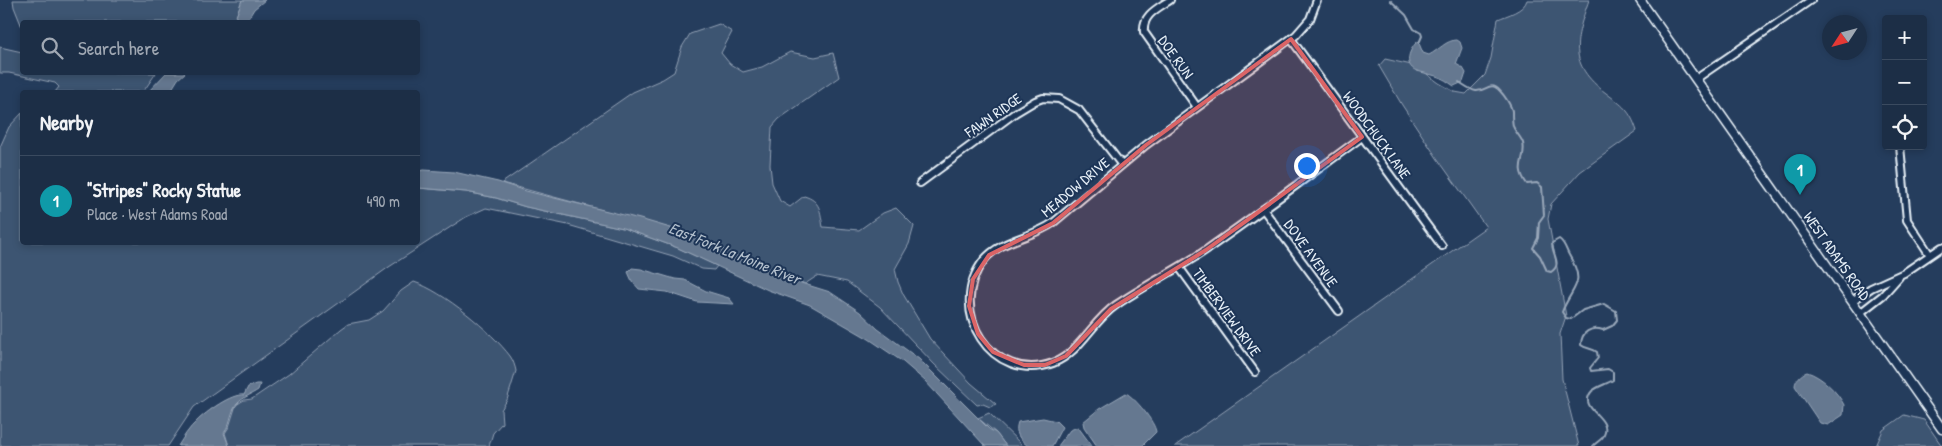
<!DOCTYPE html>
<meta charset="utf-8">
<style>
:root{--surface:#1c2e46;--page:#25364d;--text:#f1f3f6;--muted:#a0a8b3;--line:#3a4a5f;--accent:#e69b98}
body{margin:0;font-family:"Patrick Hand",sans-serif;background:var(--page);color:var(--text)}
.controls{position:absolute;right:15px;top:15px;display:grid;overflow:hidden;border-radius:5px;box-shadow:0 2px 8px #0003}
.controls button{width:45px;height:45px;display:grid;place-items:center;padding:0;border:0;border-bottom:1px solid var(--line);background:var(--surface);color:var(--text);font:25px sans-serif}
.compass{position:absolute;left:1822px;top:15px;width:45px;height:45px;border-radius:50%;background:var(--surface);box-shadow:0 2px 8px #0003;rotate:234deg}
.you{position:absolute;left:1306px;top:165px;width:18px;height:18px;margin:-12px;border:4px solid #fff;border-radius:50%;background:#1a73e8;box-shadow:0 0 0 8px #1a73e833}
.badge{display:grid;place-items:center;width:32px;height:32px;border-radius:50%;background:var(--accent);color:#fff;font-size:16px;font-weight:700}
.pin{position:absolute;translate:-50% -41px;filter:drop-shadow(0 1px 2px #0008)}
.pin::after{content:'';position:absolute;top:26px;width:18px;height:15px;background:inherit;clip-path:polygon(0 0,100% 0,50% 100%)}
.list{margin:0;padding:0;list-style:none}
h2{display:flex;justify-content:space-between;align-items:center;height:65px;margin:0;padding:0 20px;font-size:21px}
h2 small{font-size:16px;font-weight:400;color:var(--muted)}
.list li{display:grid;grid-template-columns:32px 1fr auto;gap:15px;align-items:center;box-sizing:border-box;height:90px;padding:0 20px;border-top:1px solid var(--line)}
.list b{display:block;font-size:19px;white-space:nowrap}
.list p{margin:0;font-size:16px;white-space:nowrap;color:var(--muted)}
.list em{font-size:16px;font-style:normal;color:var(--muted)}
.icon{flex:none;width:28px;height:28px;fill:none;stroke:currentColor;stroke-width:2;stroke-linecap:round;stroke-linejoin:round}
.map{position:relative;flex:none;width:1942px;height:446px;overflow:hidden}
.search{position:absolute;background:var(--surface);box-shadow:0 2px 8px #0003;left:20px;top:20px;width:400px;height:55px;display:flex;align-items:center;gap:12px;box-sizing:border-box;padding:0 18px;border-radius:5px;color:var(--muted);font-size:19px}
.panel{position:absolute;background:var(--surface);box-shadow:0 2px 8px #0003;left:20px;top:90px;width:400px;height:155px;border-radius:5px}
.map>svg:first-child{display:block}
.green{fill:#3e5472;stroke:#93a2b5}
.water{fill:#657890;stroke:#99a8ba}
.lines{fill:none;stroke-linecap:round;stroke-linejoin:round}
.stream{stroke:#99a8ba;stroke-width:2}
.minor-casing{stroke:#e8f1f8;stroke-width:10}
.tertiary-casing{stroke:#e8f1f8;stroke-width:11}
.minor{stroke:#1d3557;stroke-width:6}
.tertiary{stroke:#1d3557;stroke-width:8}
.marked{fill:#db6466;fill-opacity:0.2;stroke:#db6466;stroke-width:4;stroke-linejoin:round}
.labels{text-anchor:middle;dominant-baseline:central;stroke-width:4;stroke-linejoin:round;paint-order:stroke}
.street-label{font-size:15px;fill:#e8f1f8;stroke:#1d3557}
.water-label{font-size:16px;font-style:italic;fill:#b4c1ce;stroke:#1d3557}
</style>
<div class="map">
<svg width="1942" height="446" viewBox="0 0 1942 446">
<rect width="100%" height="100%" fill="#253d5d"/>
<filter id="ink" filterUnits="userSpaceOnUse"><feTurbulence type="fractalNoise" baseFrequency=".02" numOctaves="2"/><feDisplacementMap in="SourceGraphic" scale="10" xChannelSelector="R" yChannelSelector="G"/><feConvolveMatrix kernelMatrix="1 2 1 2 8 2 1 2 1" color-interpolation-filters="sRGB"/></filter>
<g filter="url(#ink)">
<path class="green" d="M13 0H242L234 22H22V27L14 7Z
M1527 0H1589C1575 40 1567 64 1606 93 1623 106 1630 110 1637 131L1580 172 1551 204 1548 219 1566 316 1560 334 1562 379 1579 446H1175L1486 227 1437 158 1402 105 1379 66 1385 59 1416 66 1439 83 1455 92 1466 94 1485 75 1491 58 1498 19C1507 15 1524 11 1527 0Z
M719 24 732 32 721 53 730 64 743 72 762 67 790 52 815 57 833 53 839 77 779 119 772 127 770 165 772 183 780 201 790 207 804 196C821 201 820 211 823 227L859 230 883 213 896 208 914 226 909 244 895 269 898 282 903 294 930 339 971 383 996 404 990 407 983 404 977 405 934 364 880 307 847 282 817 276 805 284 795 279 786 278 684 232 502 183 633 92 663 79 674 72 682 47 690 34Z
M0 47 22 52V72L156 73 143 92H55L59 87 55 83 9 73H0Z
M22 113V242H418V188L466 192 496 198 526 207 623 228 678 248 717 266 714 270 702 269 673 256 568 225 486 208 466 217 389 267 194 407 168 446H0V147L9 127Z
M414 282C443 291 492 332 510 356 513 360 515 366 516 371L507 400 501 410 502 423 493 433 489 446H229L225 433 229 427 236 405 244 400 252 399 289 374 341 329 348 324 369 320 383 311 401 291Z
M989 413 1023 446H1006L996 433 978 418Z
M1904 415 1924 420 1942 446H1876L1883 430Z"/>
<path class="water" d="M242 0H265L254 9 246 22H234Z
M1457 40 1460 42 1462 48 1456 64 1463 68 1466 73 1463 82 1454 86C1448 82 1443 78 1436 76 1430 74 1423 73 1417 71 1402 65 1410 48 1418 41L1423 53 1429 55C1439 50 1446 40 1457 40Z
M166 73H185L178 79 170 92H148Z
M424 170 454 172 498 182 526 191 640 219 684 232 786 278 795 279 798 282 830 292 860 312 878 329 919 359 989 429 996 433 1006 446H985L925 381 903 362 869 339 810 305 768 290 678 248 623 228 526 207 496 198 466 192 418 188V171Z
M632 268 641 269 675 279 685 280 706 291 729 298 734 304 697 302 667 292 639 289 632 281 628 272Z
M1807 372C1821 376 1838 392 1844 405L1843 415 1828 425 1820 423 1795 386C1795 380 1801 374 1807 372Z
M256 384H260L258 390C251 395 240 398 235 407 230 415 231 424 224 433L229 446H178C183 438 189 428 197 421 206 412 232 393 244 395L248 387Z
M1126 393C1135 398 1155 422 1156 432L1142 446H1097L1084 427 1083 422 1099 409Z
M1043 418 1056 421 1062 427 1052 446H1028C1020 440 1014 433 1018 422Z
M1078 427 1092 446H1058L1070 430Z"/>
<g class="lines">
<path class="stream" d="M1390 0 1406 15 1414 29 1421 33 1422 36 1419 43
M1459 82C1464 85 1470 90 1476 91 1486 92 1490 80 1500 91 1504 95 1511 105 1512 111 1512 116 1512 121 1513 126 1515 132 1521 137 1523 143 1527 160 1513 165 1527 184L1537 183 1542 187 1544 215 1539 222 1538 238 1533 248 1540 256 1547 271 1551 272C1563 264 1552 255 1552 243L1559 239C1565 243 1566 250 1569 255 1587 285 1572 286 1562 312L1566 318 1571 319 1583 310 1604 304 1616 311 1617 320 1612 326 1603 330C1591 326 1581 332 1581 345 1586 349 1592 348 1597 352L1598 358 1590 368 1591 371 1608 369 1613 372V380C1607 384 1598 386 1592 391 1576 409 1613 417 1604 435 1602 440 1596 442 1593 446"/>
<g class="minor-casing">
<path id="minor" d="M1170 0C1158 8 1142 15 1144 32L1197 107
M1317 0 1310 19 1296 35 1146 145 1053 223C1032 238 1001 239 984 260 945 310 992 385 1053 363 1081 352 1092 321 1116 305 1145 285 1177 270 1206 250 1259 213 1310 175 1362 137
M1291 39 1442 246
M1696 79 1811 0
M1900 146 1907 220 1930 255
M920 183 1015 113 1035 101 1043 98 1059 99 1079 110 1121 164
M1263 209 1339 311
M1179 267 1255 372
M1852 301 1871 288 1904 273 1942 247
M1860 313 1883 295 1899 277"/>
</g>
<g class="tertiary-casing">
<path id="tertiary" d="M1640 0 1942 429"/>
</g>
<use href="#minor" class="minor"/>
<use href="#tertiary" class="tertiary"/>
</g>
</g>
<path class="marked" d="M1291 39 1362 137 1206 250 1111 309 1066 356 1045 365H1024L993 352 978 334 969 306 973 279 989 255 1053 223 1146 145Z"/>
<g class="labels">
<g class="street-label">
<text transform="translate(1176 57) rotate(54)">DOE RUN</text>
<text transform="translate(993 115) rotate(-35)">FAWN RIDGE</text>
<text transform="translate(1377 135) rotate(54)">WOODCHUCK LANE</text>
<text transform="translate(1075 187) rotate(-40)">MEADOW DRIVE</text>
<text transform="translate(1311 253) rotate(54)">DOVE AVENUE</text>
<text transform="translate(1837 256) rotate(55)">WEST ADAMS ROAD</text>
<text transform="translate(1227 312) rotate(54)">TIMBERVIEW DRIVE</text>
</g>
<g class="water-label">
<text transform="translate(735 253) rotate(22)">East Fork La Moine River</text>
</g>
</g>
</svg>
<div class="controls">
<button>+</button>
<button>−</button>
<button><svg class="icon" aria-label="locate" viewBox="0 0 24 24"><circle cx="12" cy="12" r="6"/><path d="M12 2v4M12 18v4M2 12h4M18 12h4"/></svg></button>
</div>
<svg class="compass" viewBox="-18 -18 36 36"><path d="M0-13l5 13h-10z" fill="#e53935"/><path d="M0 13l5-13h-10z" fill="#a0a8b3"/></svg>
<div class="you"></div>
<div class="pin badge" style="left:1800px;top:195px;background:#0f9aa8">1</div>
<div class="search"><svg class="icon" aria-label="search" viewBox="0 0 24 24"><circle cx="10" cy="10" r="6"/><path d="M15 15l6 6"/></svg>Search here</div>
<section class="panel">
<h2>Nearby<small></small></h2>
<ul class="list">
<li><span class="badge" style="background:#0f9aa8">1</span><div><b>&quot;Stripes&quot; Rocky Statue</b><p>Place · West Adams Road</p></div><em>490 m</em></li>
</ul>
</section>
</div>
